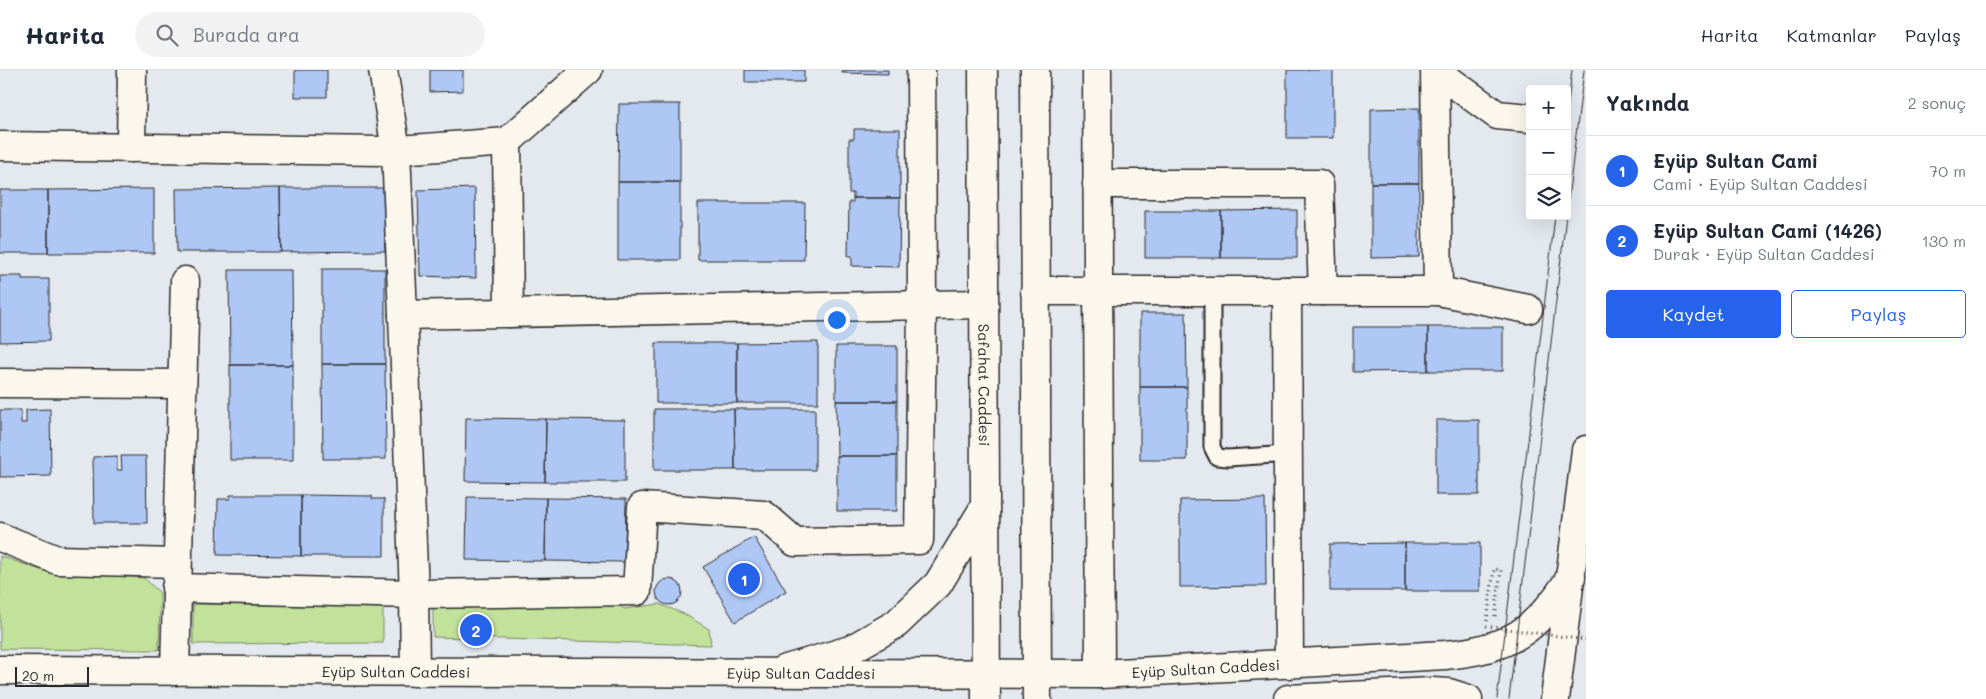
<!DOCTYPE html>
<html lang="tr">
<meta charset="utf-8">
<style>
:root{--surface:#fff;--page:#f2f2f3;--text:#1f2937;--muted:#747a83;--line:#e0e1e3;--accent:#2563eb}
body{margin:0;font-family:Mali,sans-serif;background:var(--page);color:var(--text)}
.controls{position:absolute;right:15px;top:15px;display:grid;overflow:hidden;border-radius:5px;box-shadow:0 5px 20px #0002}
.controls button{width:45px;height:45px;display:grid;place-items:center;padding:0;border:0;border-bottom:1px solid var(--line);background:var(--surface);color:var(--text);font:25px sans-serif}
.scale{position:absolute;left:15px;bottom:12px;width:74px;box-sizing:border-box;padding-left:5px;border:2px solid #2b2b2b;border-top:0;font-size:14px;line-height:18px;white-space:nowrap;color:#2b2b2b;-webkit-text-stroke:4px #fbf7ec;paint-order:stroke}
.you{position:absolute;left:836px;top:249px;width:18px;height:18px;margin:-12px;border:4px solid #fff;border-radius:50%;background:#1a73e8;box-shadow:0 0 0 8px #1a73e833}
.badge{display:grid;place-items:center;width:32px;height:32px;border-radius:50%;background:var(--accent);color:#fff;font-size:16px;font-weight:700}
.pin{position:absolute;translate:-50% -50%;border:2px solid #fff;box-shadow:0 1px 5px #0006}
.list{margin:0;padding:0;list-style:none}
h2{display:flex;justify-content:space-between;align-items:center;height:65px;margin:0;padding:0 20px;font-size:21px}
h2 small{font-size:16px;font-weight:400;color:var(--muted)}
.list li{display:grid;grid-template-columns:32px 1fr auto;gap:15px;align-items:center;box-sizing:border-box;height:70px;padding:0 20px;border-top:1px solid var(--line)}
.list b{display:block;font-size:19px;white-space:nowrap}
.list p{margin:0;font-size:16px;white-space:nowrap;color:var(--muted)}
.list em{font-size:16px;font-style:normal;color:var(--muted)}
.actions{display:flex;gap:10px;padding:15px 20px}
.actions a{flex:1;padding:11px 0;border:1px solid var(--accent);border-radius:5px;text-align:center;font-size:18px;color:var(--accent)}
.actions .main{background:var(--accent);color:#fff}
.icon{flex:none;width:28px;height:28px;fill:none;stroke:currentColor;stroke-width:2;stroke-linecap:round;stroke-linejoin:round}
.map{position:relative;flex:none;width:1586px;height:629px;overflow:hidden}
header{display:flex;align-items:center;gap:30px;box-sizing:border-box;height:70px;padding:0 25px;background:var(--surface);border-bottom:1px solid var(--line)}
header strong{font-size:24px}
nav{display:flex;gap:28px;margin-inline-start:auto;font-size:18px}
.search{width:350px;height:45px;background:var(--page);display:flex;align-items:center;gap:12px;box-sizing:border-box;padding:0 18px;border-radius:28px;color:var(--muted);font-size:19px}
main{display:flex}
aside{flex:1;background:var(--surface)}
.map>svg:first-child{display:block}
.green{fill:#c2e29b;stroke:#768663}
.building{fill:#aec7f5;stroke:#2b2b2b}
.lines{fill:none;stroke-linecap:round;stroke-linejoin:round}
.lane-casing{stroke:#2b2b2b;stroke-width:19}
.street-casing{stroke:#2b2b2b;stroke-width:31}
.secondary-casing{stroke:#2b2b2b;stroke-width:31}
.highway-casing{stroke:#2b2b2b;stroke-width:31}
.path{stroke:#2b2b2b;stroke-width:3;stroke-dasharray:1 4;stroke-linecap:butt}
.lane{stroke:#fbf7ec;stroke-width:15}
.street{stroke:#fbf7ec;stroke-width:28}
.secondary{stroke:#fbf7ec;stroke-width:28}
.highway{stroke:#fbf7ec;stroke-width:28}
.tram{stroke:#2b2b2b;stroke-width:1}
.path-bridge{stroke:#2b2b2b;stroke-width:3;stroke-dasharray:1 4;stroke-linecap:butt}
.labels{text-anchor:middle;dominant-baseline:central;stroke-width:5;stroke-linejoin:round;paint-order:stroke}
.street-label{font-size:15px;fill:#2b2b2b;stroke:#fbf7ec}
</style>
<header>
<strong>Harita</strong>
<div class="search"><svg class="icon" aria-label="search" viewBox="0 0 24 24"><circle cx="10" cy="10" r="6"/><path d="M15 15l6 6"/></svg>Burada ara</div>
<nav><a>Harita</a><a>Katmanlar</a><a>Paylaş</a></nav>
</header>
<main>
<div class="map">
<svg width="1586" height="629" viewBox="0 0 1586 629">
<rect width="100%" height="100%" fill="#e4e9ef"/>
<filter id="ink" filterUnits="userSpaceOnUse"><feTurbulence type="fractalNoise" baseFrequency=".02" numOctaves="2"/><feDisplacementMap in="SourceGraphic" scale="10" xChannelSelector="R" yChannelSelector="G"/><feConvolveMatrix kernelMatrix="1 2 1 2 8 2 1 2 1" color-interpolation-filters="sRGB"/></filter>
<g filter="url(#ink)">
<path class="green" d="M0 486 41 500 144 508 160 523 159 580 0 579Z
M436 532H614L624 539 659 534 684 544 709 559 711 575 433 567V539Z
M193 534 383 537V573L193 574Z"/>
<path class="building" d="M295 0H327V27H295Z
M430 0H463V21L430 22Z
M745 0H804V12H745Z
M842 0H888V4L842 3Z
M1287 0H1333V68H1287Z
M619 34H680V112H618Z
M1419 38V113H1371V39Z
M854 59H900V128H853V123H849V69H854Z
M618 112H680V190H618Z
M1371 113H1419V187L1371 188Z
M280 118H384L385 181 281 182Z
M280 118 281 182H177L176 119Z
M475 118 476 208 420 206 418 120Z
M154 119V183H48V120Z
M0 120H48V183H0Z
M853 128H900L899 197 852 196V186H848L849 132H853Z
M698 133H805L804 190H698Z
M1297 140V188H1221V141Z
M1145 141H1221V188H1145Z
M322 199H385V294H322Z
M229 200H292L293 295H230Z
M0 206H22V209H49V271L0 272Z
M1140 243H1186L1187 317H1140Z
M1353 257H1428V301L1353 302Z
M1428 257H1503V301H1428Z
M818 272V333H737V273Z
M656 273H737V333H656Z
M836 276H897V331H836Z
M322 294H385L386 389H323Z
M230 295H293V390H230Z
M1140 317H1187V390H1140Z
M836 331H897V386H837Z
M50 339 51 406 0 407V340H21V353H26V340Z
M654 339H734L735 400H654Z
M734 339H815V400H735Z
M466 348 546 349 545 412 465 411Z
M546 349 625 350V412H545Z
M1436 350H1479V425H1436Z
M117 386V400H122L121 386H146L147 453H94L93 387Z
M837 386H897V441H837Z
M230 425H301V486L217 485 218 429H230Z
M301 425 372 426V429H384V486H301Z
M467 427 546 428 545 491 466 490Z
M546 428 626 429 625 492 545 491Z
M1265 429 1266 516 1180 517V430Z
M754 467 786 521 735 552 703 497Z
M1405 473H1480V521H1405Z
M1405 473V521H1330V474Z
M656 522a13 13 0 1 1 26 0a13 13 0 1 1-26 0Z"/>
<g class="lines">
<g class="lane-casing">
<path id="lane" d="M1212 221V377L1217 387 1228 388 1289 384"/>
</g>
<g class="street-casing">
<g id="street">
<path d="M383 0 396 80 403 245"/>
<path id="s1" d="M983 0 986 629"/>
<path d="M1035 0 1037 629"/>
<path d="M1097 0 1100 604"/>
<path d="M1435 0 1438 221"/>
<path d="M1435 0 1497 45 1530 48"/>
<path d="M507 72 509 243"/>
<path d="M0 76 385 81 507 72 588 0"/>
<path d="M131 78 132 0"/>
<path d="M1097 114H1319L1323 221"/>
<path d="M1035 221H1438L1528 239"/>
<path d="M1287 221 1289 594"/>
<path d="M0 313 182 314"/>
<path d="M0 467 57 490 177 493"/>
<path d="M176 518 414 524 637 521 642 437 764 445 795 472 919 470 922 236 921 0"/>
<path d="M783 600 850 580 896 554 938 514 984 438"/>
<path d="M175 601 185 211"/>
<path d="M415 602 414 524 403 245 983 234"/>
</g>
</g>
<g class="secondary-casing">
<g id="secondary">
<path id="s2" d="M0 600 1100 604 1445 585C1511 579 1535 561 1571 507"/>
<path d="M1288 629 1432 622 1449 623 1468 629"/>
</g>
</g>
<g class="highway-casing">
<path id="highway" d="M1555 629 1586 380"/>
</g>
<path class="path" d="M1487 551 1494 499 1501 500 1495 547"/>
<use href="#lane" class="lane"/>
<use href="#street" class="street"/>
<use href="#secondary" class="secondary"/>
<use href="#highway" class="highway"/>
<path class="tram" d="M1567 43 1572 0
M1567 138 1584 0
M1497 629 1555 146
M1509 629 1566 146"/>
<path class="path-bridge" d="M1486 556 1586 570"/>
</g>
</g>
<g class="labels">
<g class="street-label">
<text stroke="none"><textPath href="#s1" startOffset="315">Safahat Caddesi</textPath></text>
<text stroke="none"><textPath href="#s2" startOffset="1206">Eyüp Sultan Caddesi</textPath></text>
<text stroke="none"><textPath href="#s2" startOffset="396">Eyüp Sultan Caddesi</textPath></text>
<text stroke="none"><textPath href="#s2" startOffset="801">Eyüp Sultan Caddesi</textPath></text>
</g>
</g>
</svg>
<div class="controls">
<button>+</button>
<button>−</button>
<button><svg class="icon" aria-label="layers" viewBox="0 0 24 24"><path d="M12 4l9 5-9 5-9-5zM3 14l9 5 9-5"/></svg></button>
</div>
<div class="scale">20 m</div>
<div class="you"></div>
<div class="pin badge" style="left:744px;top:509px">1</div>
<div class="pin badge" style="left:476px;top:560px">2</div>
</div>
<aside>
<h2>Yakında<small>2 sonuç</small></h2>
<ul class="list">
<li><span class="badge">1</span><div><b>Eyüp Sultan Cami</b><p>Cami · Eyüp Sultan Caddesi</p></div><em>70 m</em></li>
<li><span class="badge">2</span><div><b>Eyüp Sultan Cami (1426)</b><p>Durak · Eyüp Sultan Caddesi</p></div><em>130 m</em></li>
</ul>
<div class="actions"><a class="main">Kaydet</a><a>Paylaş</a></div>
</aside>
</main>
